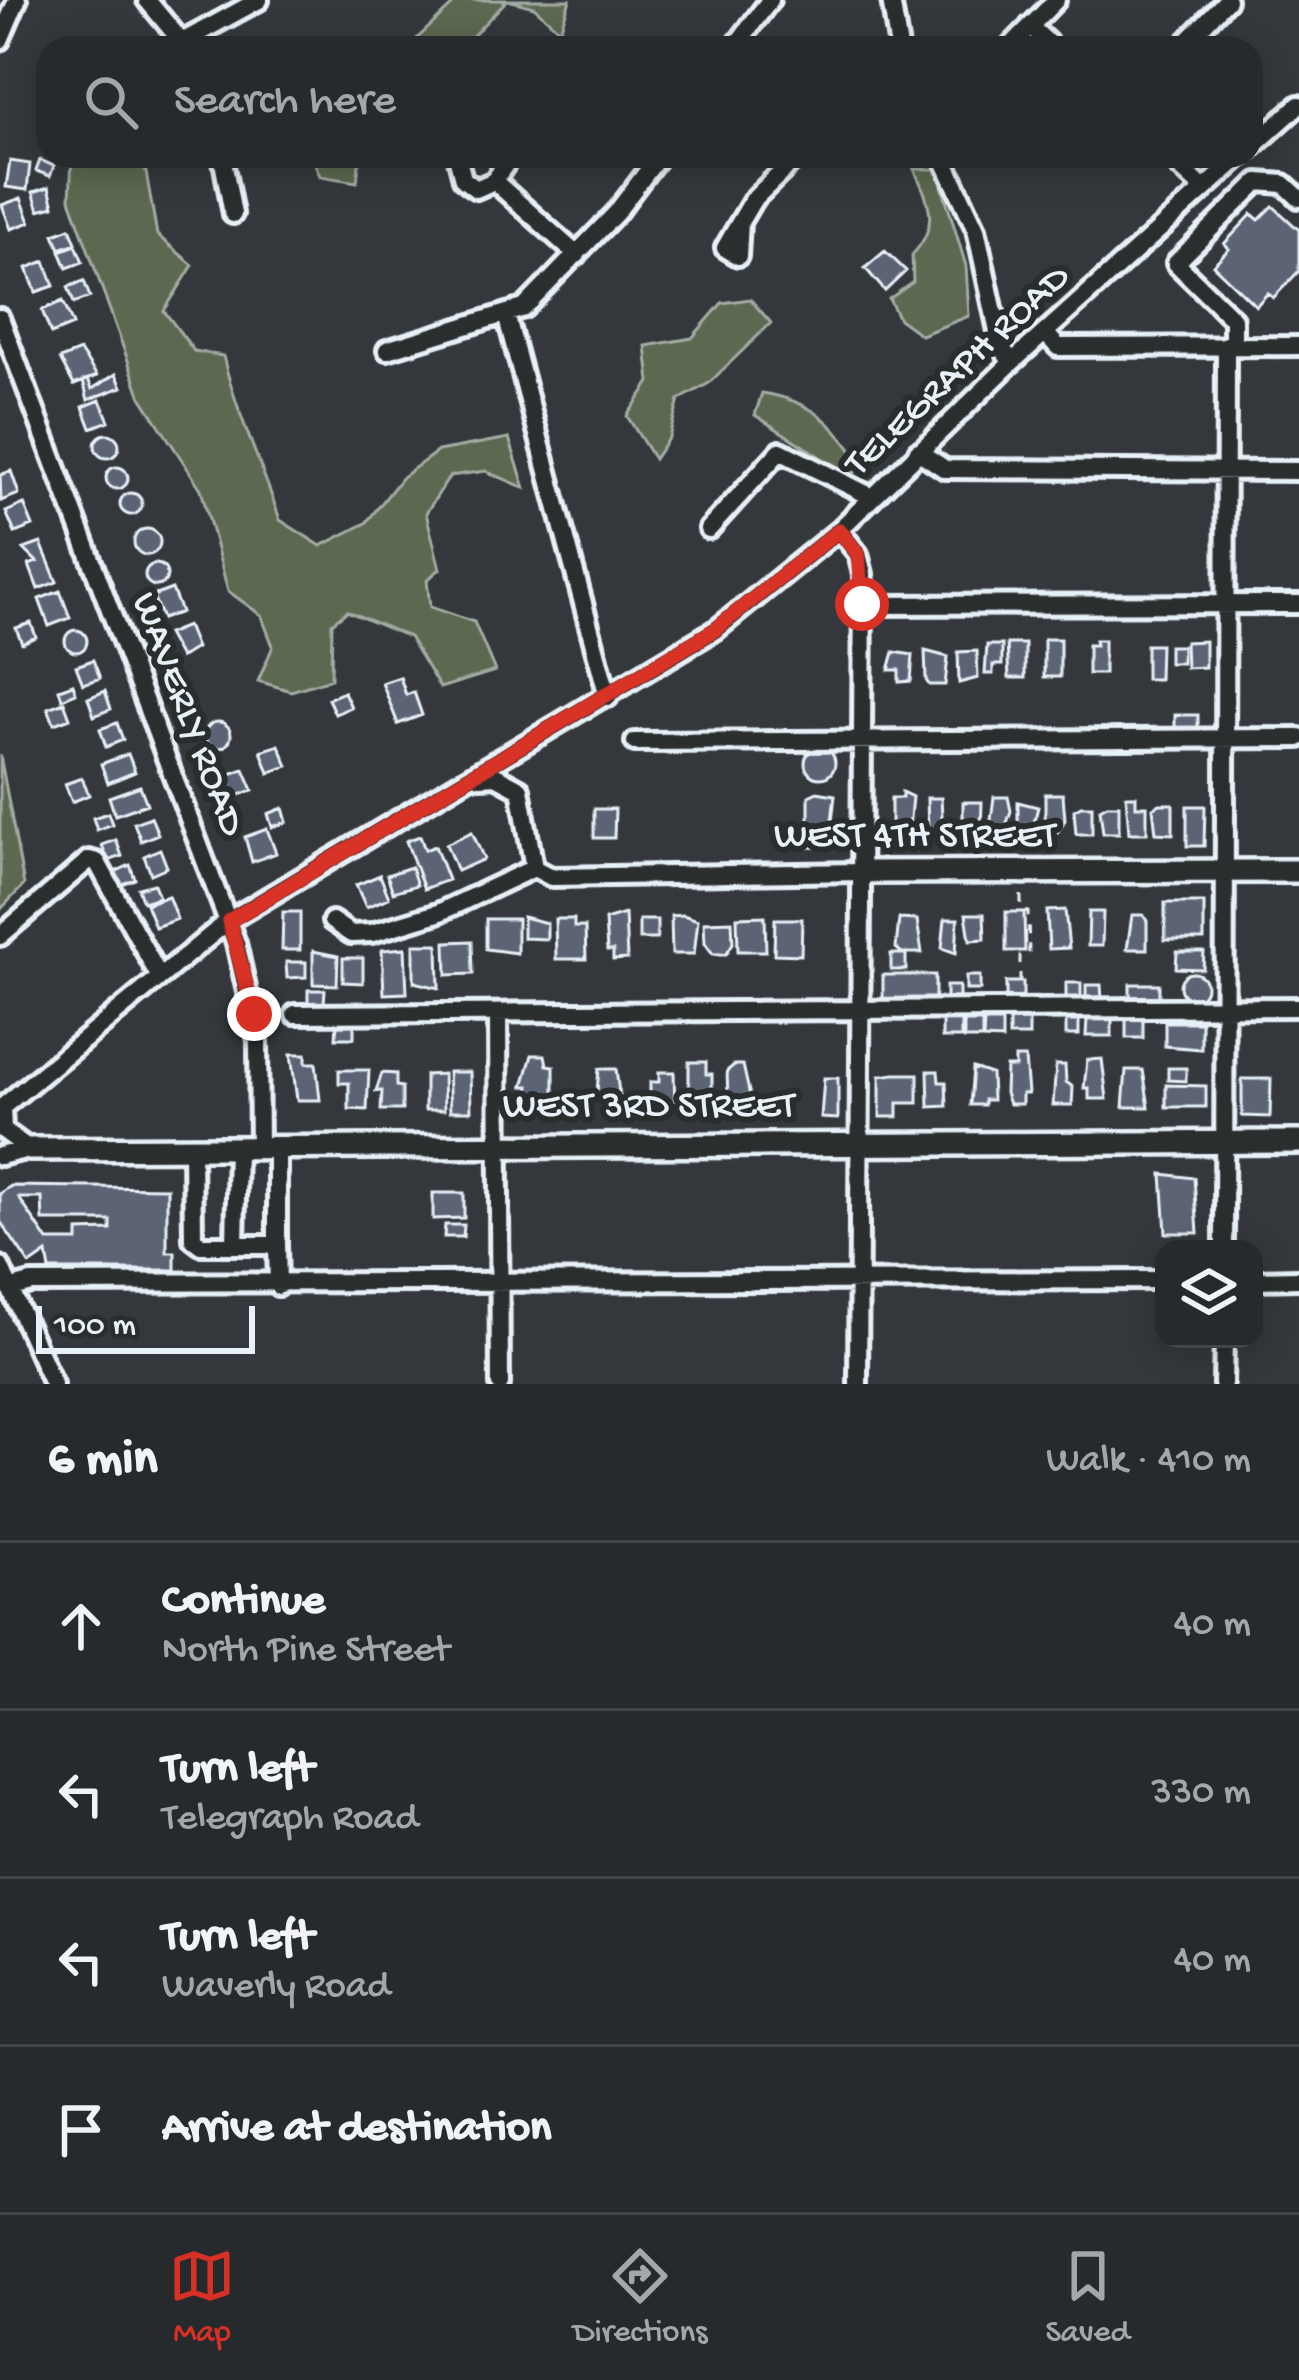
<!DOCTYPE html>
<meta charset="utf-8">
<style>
:root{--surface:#272a2d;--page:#2f3235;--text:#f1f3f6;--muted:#a4a7aa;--line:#434649;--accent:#d93025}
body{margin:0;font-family:"Gochi Hand",sans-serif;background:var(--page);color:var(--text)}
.controls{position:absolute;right:36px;bottom:36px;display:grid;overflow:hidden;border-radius:24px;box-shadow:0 6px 30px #0003}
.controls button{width:108px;height:108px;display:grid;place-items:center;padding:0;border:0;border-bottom:3px solid var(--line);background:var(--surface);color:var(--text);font:60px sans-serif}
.scale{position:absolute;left:36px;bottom:30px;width:219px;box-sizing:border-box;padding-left:12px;border:6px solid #e8f1f8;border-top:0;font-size:33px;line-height:42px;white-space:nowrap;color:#e8f1f8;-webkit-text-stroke:9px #2a2d2e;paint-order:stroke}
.stop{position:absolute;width:36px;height:36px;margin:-27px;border:9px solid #d93025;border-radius:50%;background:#fff}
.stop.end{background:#d93025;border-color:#fff;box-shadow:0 3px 12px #0008}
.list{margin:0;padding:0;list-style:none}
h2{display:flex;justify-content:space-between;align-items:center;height:156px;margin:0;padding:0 48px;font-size:51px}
h2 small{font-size:39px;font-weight:400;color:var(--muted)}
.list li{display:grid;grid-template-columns:78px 1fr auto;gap:36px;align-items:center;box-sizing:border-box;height:168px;padding:0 48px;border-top:3px solid var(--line)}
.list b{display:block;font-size:45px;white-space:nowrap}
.list p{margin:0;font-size:39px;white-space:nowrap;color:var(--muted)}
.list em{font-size:39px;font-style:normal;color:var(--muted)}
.icon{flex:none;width:66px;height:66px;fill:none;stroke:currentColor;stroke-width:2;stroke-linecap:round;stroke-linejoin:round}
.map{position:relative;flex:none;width:1299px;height:1384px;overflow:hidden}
.search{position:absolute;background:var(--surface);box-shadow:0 6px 30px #0003;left:36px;right:36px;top:36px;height:132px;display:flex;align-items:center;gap:30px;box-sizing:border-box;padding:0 42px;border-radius:36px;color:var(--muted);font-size:45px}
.sheet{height:828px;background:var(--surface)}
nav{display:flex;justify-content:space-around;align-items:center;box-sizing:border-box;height:168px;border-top:3px solid var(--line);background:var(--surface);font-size:33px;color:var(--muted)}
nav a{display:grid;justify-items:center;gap:6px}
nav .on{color:var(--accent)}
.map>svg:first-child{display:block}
.green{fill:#5c684f;stroke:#a2aca4;stroke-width:3}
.building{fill:#5b6374;stroke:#e8f1f8;stroke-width:3;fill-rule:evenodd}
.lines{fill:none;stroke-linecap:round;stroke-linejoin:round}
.minor-casing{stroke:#e8f1f8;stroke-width:26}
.major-casing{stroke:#e8f1f8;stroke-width:30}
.path{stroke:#e8f1f8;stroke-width:3;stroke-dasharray:9 9;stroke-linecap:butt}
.minor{stroke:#2a2d2e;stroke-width:16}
.major{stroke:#2a2d2e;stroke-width:21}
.route{stroke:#d93025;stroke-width:15}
.labels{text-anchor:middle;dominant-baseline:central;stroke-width:12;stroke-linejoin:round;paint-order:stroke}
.street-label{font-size:39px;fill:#e8f1f8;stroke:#2a2d2e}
</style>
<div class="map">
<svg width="1299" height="1384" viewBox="0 0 1299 1384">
<rect width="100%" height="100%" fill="#34383c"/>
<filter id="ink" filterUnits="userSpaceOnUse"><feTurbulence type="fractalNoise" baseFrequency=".00833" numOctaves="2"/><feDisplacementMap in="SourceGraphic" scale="24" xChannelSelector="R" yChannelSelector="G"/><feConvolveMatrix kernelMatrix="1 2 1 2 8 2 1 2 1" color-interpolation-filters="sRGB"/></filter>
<g filter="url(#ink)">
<path class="green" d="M458 0H507L461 48H407Z
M508 0H507H570L560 30 534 7Z
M72 156H132L146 172 157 235 193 265 164 311 194 351 223 356C236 412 262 465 280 520L321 546 366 523 402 477 438 451 509 438 525 488 486 471 450 476 426 513 440 569 427 580 430 607 474 622 495 671 440 688 409 637 347 611 332 623 331 679 291 691 258 681 273 646 261 615 228 591 201 489 141 397 70 199Z
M312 156H360L357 182 320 176Z
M914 169H937L966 266 969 316 921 335 899 319 889 299 913 282 912 255C940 225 930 203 914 169Z
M750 299 771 323 709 383 679 400 669 437 654 459 627 416 650 382 646 346 692 338 722 303Z
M762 393C814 401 834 424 863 466L850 476 755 415Z
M0 755 24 885 0 910Z"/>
<path class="building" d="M40 160 54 166 50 176 36 171Z
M10 161 30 164 27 190 6 187Z
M49 187 54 206 39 210 33 192Z
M21 198 30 222 11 229 2 205Z
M1273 206 1299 230V271L1273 298 1268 293 1256 306 1213 265 1229 249 1224 244 1252 214 1259 220Z
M70 228 76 243 60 249 54 234Z
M76 245 83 262 67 268 60 251Z
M885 251 906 271 885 291 865 268Z
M45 261 54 286 36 292 27 268Z
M84 281 90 297 74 303 68 287Z
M63 301 73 325 51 334 42 310Z
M80 351 97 376 74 385 60 359Z
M116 374 122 387 88 400 83 381 88 379 92 389Z
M100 400 109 421 91 428 83 407Z
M95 446a12 12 0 1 1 24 0a12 12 0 1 1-24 0Z
M106 478a11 11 0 1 1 22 0a11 11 0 1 1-22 0Z
M11 471 19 494 1 501 0 475Z
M120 504a11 11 0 1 1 22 0a11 11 0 1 1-22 0Z
M24 504 33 526 15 533 6 512Z
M134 542a13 13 0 1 1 26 0a13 13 0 1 1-26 0Z
M41 543 57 582 38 589 29 565 37 562 24 549Z
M145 575a11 11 0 1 1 22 0a11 11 0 1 1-22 0Z
M172 589 181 612 162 619 153 596Z
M60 591 70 618 49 626 39 599Z
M31 623 36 637 22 643 16 628Z
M187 626 196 648 180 658 167 634Z
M65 641a11 11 0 1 1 22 0a11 11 0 1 1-22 0Z
M1044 639H1060V677H1044Z
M1095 640H1104V674H1088V645H1096Z
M1205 641V667L1186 668 1185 642Z
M1007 644H1025V678H1009Z
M987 645H1002V665H993V674H985Z
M1146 645H1160L1159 679H1146Z
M1169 646H1182V663H1169Z
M925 651 948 657 945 685H929L926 680Z
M977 651 978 678 959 683 958 652Z
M894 652 913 655 911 681 899 682V670H889Z
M93 660 100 678 83 684 76 666Z
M400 677 406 695 414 692 422 715 398 724 382 683Z
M73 684 76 693 62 699 59 689Z
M105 691 111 709 94 716 88 698Z
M344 692 351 707 335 714 328 699Z
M64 702 70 718 54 724 48 708Z
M1175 715H1198V731L1175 732Z
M205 735a13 13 0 1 1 26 0a13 13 0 1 1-26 0Z
M117 723 123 740 106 747 100 729Z
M279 745 288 766 269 773 261 751Z
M805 763a15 15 0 1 1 30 0a15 15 0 1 1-30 0Z
M128 754 135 772 108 783 101 764Z
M244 769 253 790 237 796 222 777Z
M82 778 89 795 72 802 65 784Z
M140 786 147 804 115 815 109 797Z
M817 792 835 795 829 848 809 847V796Z
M902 792 912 797 909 829H891V798H902Z
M1045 794H1063L1065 820 1057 833H1045Z
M1126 796H1136V806H1147V833H1129Z
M994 797H1008L1011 811 1003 835H989Z
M927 798H941L943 832 928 830Z
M963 802H982L981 830H963Z
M1018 802 1038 807 1031 834H1018Z
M1160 804H1173V834L1156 833 1153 808Z
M1107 805H1119V833H1103L1100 809Z
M1081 806H1092V834H1076L1074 810Z
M1187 806H1205L1204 846H1187Z
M283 808 287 822 272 827 268 814Z
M594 809H615L614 838H594Z
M108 813 112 824 97 830 93 818Z
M151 817 158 834 141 841 134 823Z
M267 829 276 853 252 862 245 837Z
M472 832 484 859 457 871 446 844Z
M420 836 425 850 435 846 448 880 424 889 406 841Z
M116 840 122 856 108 861 102 845Z
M160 849 167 867 151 874 144 856Z
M130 865 135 879 120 885 115 872Z
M411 867 417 885 393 892 387 875Z
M380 875 389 898 366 907 356 885Z
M154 884 159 897 143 902 138 888Z
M168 896 177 919 155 927 146 904Z
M1165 903H1204V940H1165Z
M1065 910 1069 948 1049 949 1047 911Z
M283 912H300V950H282Z
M1006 912H1024L1025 951H1006Z
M1089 912H1103L1102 946H1088Z
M625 914 627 959 613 960V951H607L605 920Z
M966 914H984L985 939 970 940Z
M683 915 698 920 694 954H672L671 916Z
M1132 915H1143L1147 921V949H1127Z
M765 916 766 951H738L737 917Z
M523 917 547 923V939L523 938Z
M486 919H517V953L486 949Z
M555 919H574V927H585L586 959H556Z
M775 919H802L801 955 774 954Z
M899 919 917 920 922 953H902L896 948Z
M945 919H958L956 953 942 948Z
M639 920H657V939H639Z
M732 921 733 943 726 954H713L705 943 704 922Z
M472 941 473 974 447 975 446 942Z
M414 944H438L439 988 414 982Z
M405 948 407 993 384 994 382 950Z
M313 951 338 956 337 985 313 984Z
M1177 952H1204L1203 969 1176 968Z
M891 954H906V970H891Z
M343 958H363V983L343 982Z
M286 962H306V977L287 978Z
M1180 986a13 13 0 1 1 26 0a13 13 0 1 1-26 0Z
M883 975H935V1003H883Z
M966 976H980V990H966Z
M1006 982H1023V998L1006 999Z
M1066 983H1081V998H1066Z
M1130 984H1159V998L1130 997Z
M1086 985H1101L1102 1000H1086Z
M946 986H959V1000H946Z
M308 990H325L324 1003H308Z
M1126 1017H1143V1038H1126Z
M1009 1018H1029V1036H1009Z
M942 1019H961V1038H942Z
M1087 1019H1112V1036H1086Z
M1066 1021H1079V1035H1066Z
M337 1022H354V1038H336Z
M964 1022H982V1039H964Z
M984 1022H1002V1040L983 1039Z
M1165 1022H1201V1049L1165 1046Z
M291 1054H306V1063H316L320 1100H297Z
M532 1055H545L547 1065 554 1066V1094H529V1086H523Z
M1015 1058H1025L1028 1094H1022V1104H1009L1005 1093 1006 1067H1015Z
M1102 1059 1107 1099H1089V1088H1084L1087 1060Z
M689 1062H706V1074H712V1096H704V1103H689Z
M734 1065H743L750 1096 728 1097 727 1071Z
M1056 1065H1065L1066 1082 1073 1087 1072 1105H1053Z
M973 1068 991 1074 992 1100H984V1105H970Z
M1168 1068H1186V1081L1168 1080Z
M599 1069H616L620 1101 602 1100 597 1091Z
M339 1070H369L367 1110 349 1109V1083H339Z
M1126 1070H1143L1149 1107H1123Z
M928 1071H938L939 1082H946L947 1106 929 1107Z
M448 1072H470L471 1111H450Z
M659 1072H674L675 1107 650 1108V1082H659Z
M382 1073 396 1074V1086L402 1087V1110H381L382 1091H376Z
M443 1074 444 1110H425V1075Z
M894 1074H918V1103H898V1117H880V1076Z
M824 1078H838V1119L821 1118Z
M1242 1079H1271L1270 1117 1242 1116Z
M1166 1085 1206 1086V1107H1166Z
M1162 1174 1194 1178 1198 1233H1166Z
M11 1186 167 1188V1252H175V1270H50L47 1253 30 1265 0 1221V1193ZM19 1198H42L43 1221H111V1230L78 1231V1241H48Z
M433 1193H464V1218L433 1219Z
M445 1225H464L463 1237H444Z"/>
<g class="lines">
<g class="minor-casing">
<path id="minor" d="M147 0 186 47
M891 0 899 48
M1030 26 1053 48
M0 40 17 0
M182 42 259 0
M734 48 770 0
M1009 48 1056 0
M1181 48 1227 0
M1251 148 1299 105
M222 156 233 214
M457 156 463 179 476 189 494 181 511 156
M942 156 976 229 1001 345 1011 363
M1168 156 1204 189
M494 181 577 255
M740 222 753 200 798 156
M740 222 738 256 725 248Z
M0 318 236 943 258 1041 259 1147
M507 318 608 697
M1046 334 1058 347 1299 346
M1233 345V319L1176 263 1258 182 1284 184 1299 198
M387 350 524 308 616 213 659 156
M918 451 945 469 1299 471
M709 529 780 451 872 497
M839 530 858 554 863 574 858 1384
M861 605 1299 604
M635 742 1299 738
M480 777 496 776 520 789 534 868
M534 868 551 877 860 872
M332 921 351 934 372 933 438 913 534 868
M0 936 89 860 97 862 159 976
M295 1014 1299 1007
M498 1014 500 1384
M2 1107 3 1130 29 1149
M0 1109 228 921 717 629 839 530 1011 363 1241 156
M192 1148 193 1239 201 1245H277L278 1286
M277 1148V1245
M0 1156 29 1149
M235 1245 237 1147
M1224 1249 1226 345
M0 1266 53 1384
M1254 1280 1299 1279
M12 1288 31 1283 1164 1280
M1223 1384 1224 1339"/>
</g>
<g class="major-casing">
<path id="major" d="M860 872 1299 871
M29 1149 1299 1142"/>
</g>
<path class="path" d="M1020 982V956L1029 954 1028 912 1021 909V895"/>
<use href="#minor" class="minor"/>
<use href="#major" class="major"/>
</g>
</g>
<g class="lines" filter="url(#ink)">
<path class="route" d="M254 1014 229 921 716 629 839 530 858 554 862 604"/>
</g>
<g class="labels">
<g class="street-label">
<text transform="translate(959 372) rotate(-43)">TELEGRAPH ROAD</text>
<text transform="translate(186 715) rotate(69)">WAVERLY ROAD</text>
<text x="915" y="838">WEST 4TH STREET</text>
<text x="649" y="1108">WEST 3RD STREET</text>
</g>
</g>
</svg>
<div class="controls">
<button><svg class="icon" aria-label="layers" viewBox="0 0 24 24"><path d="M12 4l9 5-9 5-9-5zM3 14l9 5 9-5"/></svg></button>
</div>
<div class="scale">100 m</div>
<div class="stop" style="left:862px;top:604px"></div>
<div class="stop end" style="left:254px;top:1014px"></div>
<div class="search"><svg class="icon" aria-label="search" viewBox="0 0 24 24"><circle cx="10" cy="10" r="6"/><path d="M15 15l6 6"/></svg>Search here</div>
</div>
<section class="sheet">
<h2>6 min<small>Walk · 410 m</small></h2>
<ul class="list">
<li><svg class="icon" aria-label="ahead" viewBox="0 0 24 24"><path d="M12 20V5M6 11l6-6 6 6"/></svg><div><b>Continue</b><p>North Pine Street</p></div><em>40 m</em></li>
<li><svg class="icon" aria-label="left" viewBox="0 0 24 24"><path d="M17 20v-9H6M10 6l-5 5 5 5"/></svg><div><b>Turn left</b><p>Telegraph Road</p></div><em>330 m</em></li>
<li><svg class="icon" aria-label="left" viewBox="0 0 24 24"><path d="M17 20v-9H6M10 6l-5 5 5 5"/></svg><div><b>Turn left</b><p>Waverly Road</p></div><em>40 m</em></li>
<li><svg class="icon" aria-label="arrive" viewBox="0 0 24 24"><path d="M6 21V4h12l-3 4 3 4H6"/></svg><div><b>Arrive at destination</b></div></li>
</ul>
</section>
<nav>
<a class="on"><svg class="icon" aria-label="map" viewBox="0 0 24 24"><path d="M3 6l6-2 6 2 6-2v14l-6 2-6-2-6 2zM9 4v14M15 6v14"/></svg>Map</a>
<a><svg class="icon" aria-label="directions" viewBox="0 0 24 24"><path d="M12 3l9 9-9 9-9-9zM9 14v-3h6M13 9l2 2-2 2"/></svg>Directions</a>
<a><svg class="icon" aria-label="saved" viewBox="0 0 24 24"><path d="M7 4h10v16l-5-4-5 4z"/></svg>Saved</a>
</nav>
